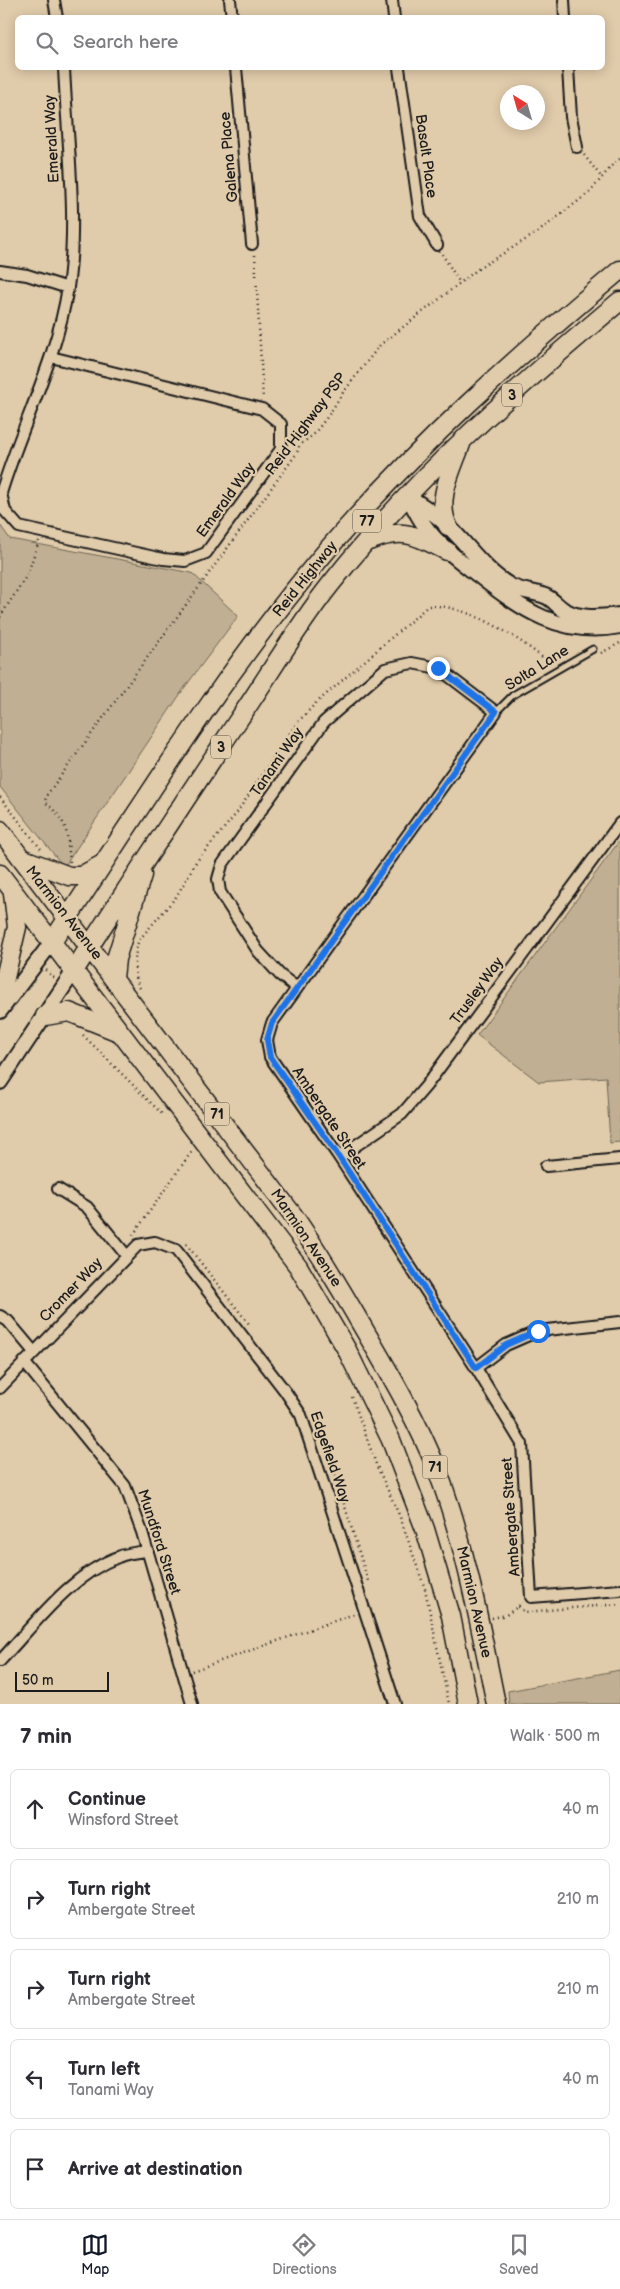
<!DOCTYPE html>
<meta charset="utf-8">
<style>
:root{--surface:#fff;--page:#f2f2f3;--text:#2b2b33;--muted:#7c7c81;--line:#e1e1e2;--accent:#111827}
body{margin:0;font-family:"Balsamiq Sans",sans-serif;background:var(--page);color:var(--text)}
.compass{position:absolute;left:500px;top:85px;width:45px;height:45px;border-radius:50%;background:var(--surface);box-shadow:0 2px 12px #0003;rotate:323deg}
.scale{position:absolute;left:15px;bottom:12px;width:94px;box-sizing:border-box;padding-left:5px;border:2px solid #1c1c1c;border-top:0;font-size:14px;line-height:18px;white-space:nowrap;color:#1c1c1c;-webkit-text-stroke:4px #e0cbaa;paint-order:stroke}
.stop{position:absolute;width:15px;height:15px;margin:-11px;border:4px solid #1a73e8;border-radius:50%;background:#fff}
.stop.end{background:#1a73e8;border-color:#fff;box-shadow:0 1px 5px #0008}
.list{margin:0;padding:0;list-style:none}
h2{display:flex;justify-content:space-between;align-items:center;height:65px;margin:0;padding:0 20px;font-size:21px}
h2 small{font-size:16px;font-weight:400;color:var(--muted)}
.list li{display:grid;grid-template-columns:32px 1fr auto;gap:15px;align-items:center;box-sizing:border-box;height:80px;margin:0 10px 10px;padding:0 10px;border:1px solid var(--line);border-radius:8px}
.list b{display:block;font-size:19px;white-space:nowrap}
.list p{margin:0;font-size:16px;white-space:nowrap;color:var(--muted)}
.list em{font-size:16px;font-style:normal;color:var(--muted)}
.icon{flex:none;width:28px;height:28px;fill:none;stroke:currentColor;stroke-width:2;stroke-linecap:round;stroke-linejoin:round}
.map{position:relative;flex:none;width:620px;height:1704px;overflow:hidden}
.search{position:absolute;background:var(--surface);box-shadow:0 2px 12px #0003;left:15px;right:15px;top:15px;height:55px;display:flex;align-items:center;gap:12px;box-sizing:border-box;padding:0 18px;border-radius:8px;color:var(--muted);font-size:19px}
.sheet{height:515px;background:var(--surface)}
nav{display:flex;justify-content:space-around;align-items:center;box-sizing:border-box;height:70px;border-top:1px solid var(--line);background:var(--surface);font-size:14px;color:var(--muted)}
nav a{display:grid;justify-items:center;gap:2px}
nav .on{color:var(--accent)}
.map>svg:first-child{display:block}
.green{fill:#c0af92;stroke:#6e6657}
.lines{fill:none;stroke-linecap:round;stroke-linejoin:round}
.lane-casing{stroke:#1c1c1c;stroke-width:9}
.street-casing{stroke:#1c1c1c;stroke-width:14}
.secondary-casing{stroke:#1c1c1c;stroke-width:18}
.highway-casing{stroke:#1c1c1c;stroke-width:21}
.path{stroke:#1c1c1c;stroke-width:2.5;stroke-dasharray:1 4;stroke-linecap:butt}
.lane{stroke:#e0cbaa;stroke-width:5}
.street{stroke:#e0cbaa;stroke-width:10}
.secondary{stroke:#e0cbaa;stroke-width:14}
.highway{stroke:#e0cbaa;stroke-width:18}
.route{stroke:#1a73e8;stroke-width:6}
.labels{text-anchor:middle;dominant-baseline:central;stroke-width:4.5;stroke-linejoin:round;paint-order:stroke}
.shield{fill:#e0cbaa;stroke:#575047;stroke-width:1}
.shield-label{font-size:14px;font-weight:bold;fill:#1c1c1c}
.street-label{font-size:15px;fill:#1c1c1c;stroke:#e0cbaa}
</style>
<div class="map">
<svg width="620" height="1704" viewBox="0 0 620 1704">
<rect width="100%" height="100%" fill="#e0cbaa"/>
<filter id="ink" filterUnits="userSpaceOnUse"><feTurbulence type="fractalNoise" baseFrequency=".02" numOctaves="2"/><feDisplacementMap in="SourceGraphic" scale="10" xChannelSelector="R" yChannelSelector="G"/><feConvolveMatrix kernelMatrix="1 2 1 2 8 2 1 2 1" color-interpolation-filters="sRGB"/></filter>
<g filter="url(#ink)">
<path class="green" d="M0 525 10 539 192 573 238 616 185 687 64 867 0 787Z
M620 840V1142L610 1143 606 1077 539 1082 477 1035Z
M620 1670V1704H509L508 1691Z"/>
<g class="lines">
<g class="lane-casing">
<path id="lane" d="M496 712 513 695 593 649"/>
</g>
<g class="street-casing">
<path id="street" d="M54 0 57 18
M230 0 232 18
M392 0 394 18
M564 0 565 18
M236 68 252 244
M399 68 420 216 437 245
M568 68 571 117 577 147
M0 271 27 275 68 288
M51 357 262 409 281 424V449L206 553 185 561 163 559 19 527 5 511 1 493C22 424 57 359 68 287 78 220 67 136 64 68
M297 988 280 975 258 951 220 892 218 879 222 865 324 722 385 669 412 663 438 668 496 712 272 1023 267 1040 270 1057 339 1157 476 1368 522 1444 531 1597 620 1590
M339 1157 402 1114 426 1086 620 823
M546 1166 620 1159
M58 1189 87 1207 126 1255
M0 1316 8 1321 34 1352
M24 1362 125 1486 142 1532 192 1704
M476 1368 506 1345 538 1331 620 1322
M0 1388 138 1245 155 1242 176 1250 285 1391 301 1415 395 1704
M0 1661C34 1625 70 1575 118 1557 127 1553 138 1552 148 1551"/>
</g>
<g class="secondary-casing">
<path id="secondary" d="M408 496C413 506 418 517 425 526 439 546 459 560 478 575 522 610 561 637 620 626
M408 497C423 505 436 515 448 526 468 545 485 571 509 585 520 592 533 591 545 596 553 599 557 606 564 610 580 620 602 617 620 615
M0 1011 52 942
M0 1082 74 971"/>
</g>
<g class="highway-casing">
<path id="highway" d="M448 526C435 500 452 470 461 444
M369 541C404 527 415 535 447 551
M0 830 293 1215C319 1252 342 1291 365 1331 392 1377 418 1422 438 1472 466 1547 480 1626 496 1704
M21 858 69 876H81L101 865
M0 874 298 1266 347 1350 391 1440 425 1529 451 1616 468 1704
M52 942C140 809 224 671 328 549 416 447 517 356 620 270
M74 971C127 887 182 805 237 722 268 677 296 628 330 585 414 478 516 388 620 301
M114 978 116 959 142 875
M0 999 17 927 13 894
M45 1016 69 1012 121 1033"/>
</g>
<path class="path" d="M584 155 602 178
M442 254 460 283
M255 255 263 399
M0 617 27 575 39 541
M601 653 620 643
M0 797 41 849
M70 862C67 833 69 822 45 802L46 796 297 453 299 446 314 434 328 416 342 394 380 345 478 269 538 232 590 192 614 163 620 159
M46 970 55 979
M140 988C133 976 134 952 139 940L176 897 196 862 236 814 296 724 315 704 428 606C466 603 522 639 550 664
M83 1035 162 1114
M133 1235 192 1151
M186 1244 249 1324
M352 1397 376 1464 400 1517 425 1589 449 1704
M315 1418 328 1452 369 1584
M518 1607 525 1612 620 1604
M492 1618 506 1615 523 1603
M192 1671 354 1614"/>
<use href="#lane" class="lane"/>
<use href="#street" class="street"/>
<use href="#secondary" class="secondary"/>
<use href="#highway" class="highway"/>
</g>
</g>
<g class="lines" filter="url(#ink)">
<path class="route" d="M438 668 496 712 272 1023 267 1040 270 1057 339 1157 476 1368 506 1345 538 1331"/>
</g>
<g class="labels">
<g class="shield">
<rect x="502" y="383.5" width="20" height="23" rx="4"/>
<rect x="353" y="509.5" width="28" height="23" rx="4"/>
<rect x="211" y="735.5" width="20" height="23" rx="4"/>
<rect x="204.5" y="1102.5" width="25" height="23" rx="4"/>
<rect x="422.5" y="1455.5" width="25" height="23" rx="4"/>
</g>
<g class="shield-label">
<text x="512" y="395">3</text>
<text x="367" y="521">77</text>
<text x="221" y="747">3</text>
<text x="217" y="1114">71</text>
<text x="435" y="1467">71</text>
</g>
<g class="street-label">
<text transform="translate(52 139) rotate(-93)">Emerald Way</text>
<text transform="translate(426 156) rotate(82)">Basalt Place</text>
<text transform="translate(229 157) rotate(-95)">Galena Place</text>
<text transform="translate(306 424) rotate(-53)">Reid Highway PSP</text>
<text transform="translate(226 500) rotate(-54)">Emerald Way</text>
<text transform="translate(305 579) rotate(-51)">Reid Highway</text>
<text transform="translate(537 668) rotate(-32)">Solta Lane</text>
<text transform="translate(277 762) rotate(-55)">Tanami Way</text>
<text transform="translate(64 913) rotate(52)">Marmion Avenue</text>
<text transform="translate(477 991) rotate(-54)">Trusley Way</text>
<text transform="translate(329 1118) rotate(56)">Ambergate Street</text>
<text transform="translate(306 1238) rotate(56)">Marmion Avenue</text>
<text transform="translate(71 1290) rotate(-46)">Cromer Way</text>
<text transform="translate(330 1457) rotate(71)">Edgefield Way</text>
<text transform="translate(511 1517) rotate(-94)">Ambergate Street</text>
<text transform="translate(159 1542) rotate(72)">Mundford Street</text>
<text transform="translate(474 1602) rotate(77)">Marmion Avenue</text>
</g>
</g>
</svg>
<svg class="compass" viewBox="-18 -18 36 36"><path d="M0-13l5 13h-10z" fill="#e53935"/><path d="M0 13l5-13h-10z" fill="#7c7c81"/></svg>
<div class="scale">50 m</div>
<div class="stop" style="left:538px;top:1331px"></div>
<div class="stop end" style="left:438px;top:668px"></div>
<div class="search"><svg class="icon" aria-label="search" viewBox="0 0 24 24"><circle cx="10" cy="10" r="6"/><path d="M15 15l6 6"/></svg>Search here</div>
</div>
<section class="sheet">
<h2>7 min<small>Walk · 500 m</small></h2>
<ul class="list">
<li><svg class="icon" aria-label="ahead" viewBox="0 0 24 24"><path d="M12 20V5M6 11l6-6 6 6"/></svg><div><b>Continue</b><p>Winsford Street</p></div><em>40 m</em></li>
<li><svg class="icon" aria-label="right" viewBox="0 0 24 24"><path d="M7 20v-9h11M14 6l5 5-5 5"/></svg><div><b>Turn right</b><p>Ambergate Street</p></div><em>210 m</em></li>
<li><svg class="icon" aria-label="right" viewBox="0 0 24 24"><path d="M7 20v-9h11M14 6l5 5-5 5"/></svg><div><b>Turn right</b><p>Ambergate Street</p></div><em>210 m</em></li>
<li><svg class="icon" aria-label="left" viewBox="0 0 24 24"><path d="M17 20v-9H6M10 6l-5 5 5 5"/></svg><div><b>Turn left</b><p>Tanami Way</p></div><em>40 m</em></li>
<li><svg class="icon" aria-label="arrive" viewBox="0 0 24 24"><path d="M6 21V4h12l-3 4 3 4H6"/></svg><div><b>Arrive at destination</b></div></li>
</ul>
</section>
<nav>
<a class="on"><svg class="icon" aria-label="map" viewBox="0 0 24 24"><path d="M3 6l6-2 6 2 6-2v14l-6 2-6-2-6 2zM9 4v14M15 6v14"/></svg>Map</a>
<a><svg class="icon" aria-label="directions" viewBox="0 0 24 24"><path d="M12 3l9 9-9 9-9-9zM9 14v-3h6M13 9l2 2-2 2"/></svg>Directions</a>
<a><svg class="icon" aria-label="saved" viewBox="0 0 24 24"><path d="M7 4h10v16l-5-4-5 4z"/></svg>Saved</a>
</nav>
